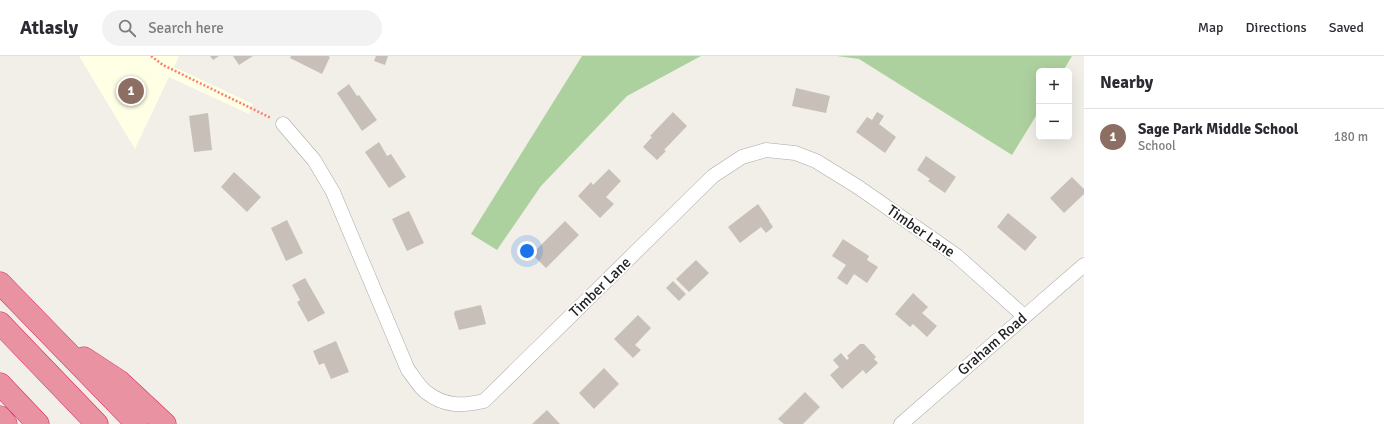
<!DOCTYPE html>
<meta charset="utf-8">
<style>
:root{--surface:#fff;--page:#f2f2f3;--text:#2b2b33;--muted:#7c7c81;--line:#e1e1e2;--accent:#d40000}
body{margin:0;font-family:Signika,sans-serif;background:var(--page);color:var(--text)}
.controls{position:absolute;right:12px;top:12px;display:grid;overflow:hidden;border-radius:6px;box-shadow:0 4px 16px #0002}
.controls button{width:36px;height:36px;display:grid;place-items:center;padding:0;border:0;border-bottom:1px solid var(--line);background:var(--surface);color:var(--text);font:20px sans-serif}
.you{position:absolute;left:527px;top:195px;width:14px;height:14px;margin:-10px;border:3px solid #fff;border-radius:50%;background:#1a73e8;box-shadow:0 0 0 6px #1a73e833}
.badge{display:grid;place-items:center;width:26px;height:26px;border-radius:50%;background:var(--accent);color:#fff;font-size:13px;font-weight:700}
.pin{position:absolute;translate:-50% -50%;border:2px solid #fff;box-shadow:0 1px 4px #0006}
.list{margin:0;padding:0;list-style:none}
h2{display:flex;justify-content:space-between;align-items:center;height:52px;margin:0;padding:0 16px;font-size:17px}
h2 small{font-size:13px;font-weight:400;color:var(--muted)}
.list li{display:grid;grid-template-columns:26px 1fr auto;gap:12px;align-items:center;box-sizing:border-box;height:56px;padding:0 16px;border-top:1px solid var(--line)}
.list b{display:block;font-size:15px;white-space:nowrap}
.list p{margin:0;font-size:13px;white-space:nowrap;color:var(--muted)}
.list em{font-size:13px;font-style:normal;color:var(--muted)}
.icon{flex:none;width:22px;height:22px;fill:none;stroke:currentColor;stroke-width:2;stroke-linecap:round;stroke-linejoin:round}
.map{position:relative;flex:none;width:1084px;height:368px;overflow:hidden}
header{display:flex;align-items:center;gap:24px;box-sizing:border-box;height:56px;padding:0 20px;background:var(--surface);border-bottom:1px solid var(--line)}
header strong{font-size:19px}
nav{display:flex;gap:22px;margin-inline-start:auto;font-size:14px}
.search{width:280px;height:36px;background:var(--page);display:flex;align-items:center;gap:10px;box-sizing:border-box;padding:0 14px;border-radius:22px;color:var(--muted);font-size:15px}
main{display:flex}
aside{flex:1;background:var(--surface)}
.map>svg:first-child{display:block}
.education{fill:#ffffe5}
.forest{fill:#add19e}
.building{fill:#c7bfb8}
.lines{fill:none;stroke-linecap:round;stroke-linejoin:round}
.street-casing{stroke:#a9a9a9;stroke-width:15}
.highway-casing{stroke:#dc2a67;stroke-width:23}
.path{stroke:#fa8072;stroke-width:2.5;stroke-dasharray:2 2;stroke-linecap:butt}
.street{stroke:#fff;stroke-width:14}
.highway{stroke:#e892a2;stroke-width:22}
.labels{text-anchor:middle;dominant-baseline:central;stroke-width:4;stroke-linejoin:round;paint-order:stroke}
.street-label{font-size:15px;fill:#222;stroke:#fff}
</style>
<header>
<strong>Atlasly</strong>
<div class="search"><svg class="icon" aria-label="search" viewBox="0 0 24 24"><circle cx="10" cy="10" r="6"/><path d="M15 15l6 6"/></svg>Search here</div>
<nav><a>Map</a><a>Directions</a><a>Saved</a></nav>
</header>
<main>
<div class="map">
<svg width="1084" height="368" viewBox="0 0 1084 368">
<rect width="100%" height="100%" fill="#f2efe9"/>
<path class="education" d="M79 0H179L174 11 253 48 249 58 169 21 135 93Z"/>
<path class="forest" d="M582 0H701L627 40 541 130 497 194 471 178Z
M837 0H1072L1063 15H1039V55L1012 99 859 3Z"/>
<path class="building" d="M210 0H219L213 4Z
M233 0H253L239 9Z
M291 0H328L330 1 322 18 290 2Z
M376 0H388L385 9 374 5Z
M349 28 357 40 359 39 377 64 362 75 337 37Z
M796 32 830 40 826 57 792 50Z
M673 56 687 70 664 94 666 95 657 104 643 91 652 81 650 80Z
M877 56 884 60 879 68 896 81 885 97 856 76 867 61 872 64Z
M208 57 212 94 194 96 189 60Z
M379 86 387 100 391 98 406 121 389 132 365 96Z
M926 100 956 121 945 137 928 125 930 123 917 114Z
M609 113 621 125 606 141 614 148 600 162 578 140 591 126 593 129Z
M234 116 261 141 247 156 221 131Z
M1072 121 1084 133V138L1064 157 1050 142Z
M758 148 769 164V165L773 171 766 177 761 171 740 187 728 171Z
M409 155 424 187 407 195 392 163Z
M1008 157 1037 181 1025 195 997 171Z
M287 164 303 197 286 205 271 172Z
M565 165 579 179 546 212 532 198Z
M843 183 869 200 867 204 878 211 867 227 854 218 847 229 837 222 846 209 832 200Z
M696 204 709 217 689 236 676 223Z
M305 222 325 257 308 266 297 246 300 244 292 229Z
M673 225 686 238 679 245 666 232Z
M913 237 928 251 922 257 937 270 927 281 913 268 910 271 895 258Z
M481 249 486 268 459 274 454 258 455 255Z
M638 259 651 272 635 289 641 294 633 302 614 283Z
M336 285 349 316 331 323 324 307 319 309 313 295Z
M860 288H864L876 301 874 303 878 307 866 318 863 314 842 333 830 319 839 311 833 304 841 297 847 304 849 302 847 300Z
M604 312 619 328 594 353 579 337Z
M805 336 820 351 803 368H784L778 363Z
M547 354 560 368H532Z"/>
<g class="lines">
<g class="street-casing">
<path id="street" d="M283 68 314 104 333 136 408 314C414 321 419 331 426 336 445 351 463 350 484 345L713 120 742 101 766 94 795 97 816 105 858 131 957 200 1024 260
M901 368 1084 209"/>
</g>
<g class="highway-casing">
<path id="highway" d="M0 227 137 368
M0 267 97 368
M84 302 119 325 165 368
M0 328 38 368
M0 361 6 368"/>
</g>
<path class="path" d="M151 0 163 9 271 62"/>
<use href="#street" class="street"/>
<use href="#highway" class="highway"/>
</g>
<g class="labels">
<g class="street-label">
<text transform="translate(921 175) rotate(35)">Timber Lane</text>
<text transform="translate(600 231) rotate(-44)">Timber Lane</text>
<text transform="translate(992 288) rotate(-41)">Graham Road</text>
</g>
</g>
</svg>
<div class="controls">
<button>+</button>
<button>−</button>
</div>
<div class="you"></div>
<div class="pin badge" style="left:131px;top:35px;background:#8d6e63">1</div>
</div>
<aside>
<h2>Nearby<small></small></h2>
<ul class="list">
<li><span class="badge" style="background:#8d6e63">1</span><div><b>Sage Park Middle School</b><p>School</p></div><em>180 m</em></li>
</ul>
</aside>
</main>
